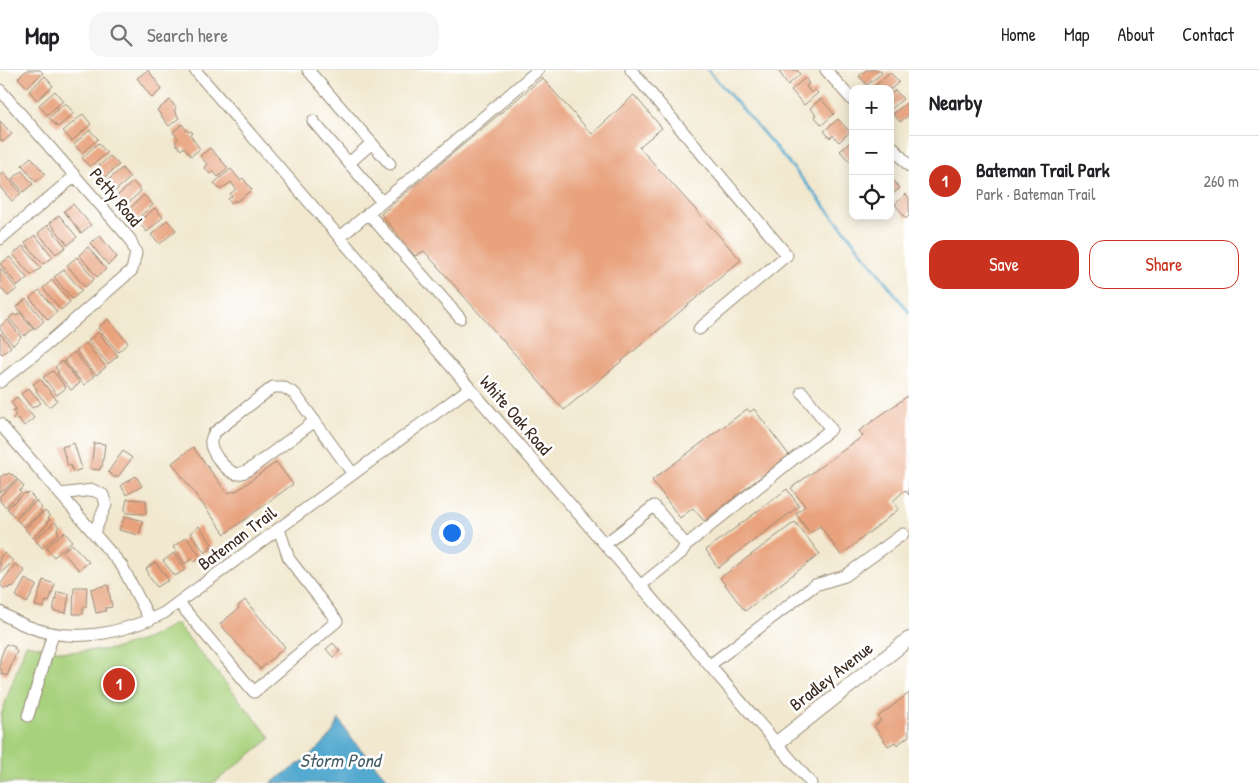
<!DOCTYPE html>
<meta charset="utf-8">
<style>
:root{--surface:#fff;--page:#f6f6f6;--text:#202124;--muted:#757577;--line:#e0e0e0;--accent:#c8321e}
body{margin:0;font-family:"Patrick Hand",sans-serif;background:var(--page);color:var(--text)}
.controls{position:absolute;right:15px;top:15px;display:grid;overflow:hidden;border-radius:10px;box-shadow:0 2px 12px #0003}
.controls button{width:45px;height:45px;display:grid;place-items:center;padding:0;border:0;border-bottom:1px solid var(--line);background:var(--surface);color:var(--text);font:25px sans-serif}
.you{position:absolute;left:451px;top:462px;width:18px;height:18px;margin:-12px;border:4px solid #fff;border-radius:50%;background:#1a73e8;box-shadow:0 0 0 8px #1a73e833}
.badge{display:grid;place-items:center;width:32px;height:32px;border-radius:50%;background:var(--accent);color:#fff;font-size:16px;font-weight:700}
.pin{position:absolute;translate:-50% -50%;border:2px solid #fff;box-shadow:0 1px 5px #0006}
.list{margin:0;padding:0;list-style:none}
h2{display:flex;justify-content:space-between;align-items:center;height:65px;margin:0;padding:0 20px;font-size:21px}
h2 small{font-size:16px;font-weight:400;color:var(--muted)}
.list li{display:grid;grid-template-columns:32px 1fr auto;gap:15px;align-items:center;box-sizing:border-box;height:90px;padding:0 20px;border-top:1px solid var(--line)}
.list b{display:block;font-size:19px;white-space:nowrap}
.list p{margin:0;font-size:16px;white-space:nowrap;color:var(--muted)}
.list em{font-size:16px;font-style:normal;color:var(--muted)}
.actions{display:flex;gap:10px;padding:15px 20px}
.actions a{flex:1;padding:11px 0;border:1px solid var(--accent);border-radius:15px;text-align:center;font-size:18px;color:var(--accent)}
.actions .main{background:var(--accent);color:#fff}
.icon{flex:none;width:28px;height:28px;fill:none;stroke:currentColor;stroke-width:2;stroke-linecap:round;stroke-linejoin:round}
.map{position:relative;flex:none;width:909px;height:713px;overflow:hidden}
header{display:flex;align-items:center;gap:30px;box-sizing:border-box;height:70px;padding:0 25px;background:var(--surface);border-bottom:1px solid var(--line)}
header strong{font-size:24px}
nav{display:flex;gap:28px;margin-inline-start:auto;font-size:18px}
.search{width:350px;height:45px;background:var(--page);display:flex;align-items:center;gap:12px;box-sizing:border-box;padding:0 18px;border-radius:15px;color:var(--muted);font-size:19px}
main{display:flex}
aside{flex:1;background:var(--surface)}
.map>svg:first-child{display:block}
.green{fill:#a8d17d;stroke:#727e4e}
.water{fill:#53a9cf;stroke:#476a76}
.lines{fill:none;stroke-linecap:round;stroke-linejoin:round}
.stream{stroke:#53a9cf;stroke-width:2.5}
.building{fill:#e8a27d}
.minor-casing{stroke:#968976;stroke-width:13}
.major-casing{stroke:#968976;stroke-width:16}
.minor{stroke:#fff;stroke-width:11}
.major{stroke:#fff;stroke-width:14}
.labels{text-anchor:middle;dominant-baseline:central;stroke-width:5;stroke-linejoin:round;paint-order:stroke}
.street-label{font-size:18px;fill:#3b2a1e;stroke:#fff}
.water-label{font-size:19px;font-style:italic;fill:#455d65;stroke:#fff}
</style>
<header>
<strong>Map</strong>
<div class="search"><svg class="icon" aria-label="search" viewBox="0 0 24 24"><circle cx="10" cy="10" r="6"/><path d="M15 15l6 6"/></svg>Search here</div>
<nav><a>Home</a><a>Map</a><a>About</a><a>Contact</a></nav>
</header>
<main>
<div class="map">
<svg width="909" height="713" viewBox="0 0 909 713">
<rect width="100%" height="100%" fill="#fff"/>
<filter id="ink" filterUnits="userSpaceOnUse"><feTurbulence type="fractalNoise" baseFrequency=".02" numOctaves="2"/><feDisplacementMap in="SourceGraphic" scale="10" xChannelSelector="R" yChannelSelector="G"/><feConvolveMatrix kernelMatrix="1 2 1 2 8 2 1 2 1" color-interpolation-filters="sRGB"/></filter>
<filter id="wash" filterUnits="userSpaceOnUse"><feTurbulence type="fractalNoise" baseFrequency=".0096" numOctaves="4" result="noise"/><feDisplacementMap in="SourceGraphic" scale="20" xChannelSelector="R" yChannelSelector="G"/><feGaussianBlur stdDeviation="1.12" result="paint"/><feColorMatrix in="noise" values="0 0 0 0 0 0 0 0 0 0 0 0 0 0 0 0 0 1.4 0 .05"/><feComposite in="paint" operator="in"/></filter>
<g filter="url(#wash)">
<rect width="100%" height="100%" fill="#f1e8cf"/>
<path class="green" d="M176 553 271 668 214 713H0L1 645 26 574 66 582 114 579 149 568Z"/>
<path class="water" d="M339 649 350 667 391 713H271C294 696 330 677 339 649Z"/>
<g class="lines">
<path class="stream" d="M708 0C778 78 845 159 909 242"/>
</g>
<g id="blocks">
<path class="building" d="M27 0H40L43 3 27 17 18 8Z
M148 0 162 19 152 28 137 8Z
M778 0H797L800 4 788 15Z
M866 0H880L882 3 867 15 859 6Z
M890 2 899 12 891 19H876L874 17Z
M45 6 53 16 37 30 29 21Z
M542 8 592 64 634 25 662 58 639 77 741 190 564 340 424 181 415 186 381 144Z
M805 8 809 14 806 16 811 23 815 20 818 23 804 35 791 20Z
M895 20 903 29 890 40V24Z
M55 21 63 31 47 45 39 35Z
M821 29 834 44 822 55 814 46 816 45 810 38Z
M170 30 176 38 174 40 179 48 169 56 157 40Z
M908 32 909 45 900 52 893 44Z
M65 33 74 43 58 57 49 48Z
M83 44 91 54 72 71 63 61Z
M838 49 850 62 839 72 833 65 830 68 824 61Z
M0 51 12 64 3 72 0 69Z
M182 54 188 62 191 61 193 63 190 65 200 79 191 86 184 77 181 80 175 72 178 69 173 62Z
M90 60 98 69 82 83 74 74Z
M853 70V95L840 81Z
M98 73 107 83 90 97 82 88Z
M210 78 228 98 218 107 213 101 210 104 204 97 207 94 200 86Z
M110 86 119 95 103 109 94 100Z
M31 87 45 104 36 112 22 95Z
M122 98 130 108 114 122 105 113Z
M231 99 240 110 243 108 252 120 236 132 235 130 231 133 228 129 232 126 230 124 236 119 231 112 220 120 214 113Z
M22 101 33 114 23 122 12 109Z
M3 102 21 123 12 131 0 117V104Z
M890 107 900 118 890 126Z
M133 112 141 121 125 136 117 126Z
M906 124 909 128V146L906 149 895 134Z
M144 125 153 135 137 149 128 140Z
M73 134 91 155 81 163 64 141Z
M155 138 163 147 147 162 138 152Z
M59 145 77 167 68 175 50 153Z
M167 150 176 160 160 174 151 165Z
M48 155 66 177 56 184 38 163Z
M35 165 53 187 43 194 25 173Z
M100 166 117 187 108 195 90 173Z
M23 176 41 198 31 205 13 184Z
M88 177 106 199 97 207 79 185Z
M10 187 27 208 18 216 0 194Z
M77 187 94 209 85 217 67 195Z
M0 198 17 219 8 226 0 217Z
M64 200 82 221 72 229 54 207Z
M52 210 70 232 61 240 43 218Z
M39 220 57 242 48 250 30 228Z
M26 229 44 251 35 259 17 237Z
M20 243 33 259 24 266 9 248 14 244 16 246Z
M108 249 128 273 118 282 98 258Z
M8 250 21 267 13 275 0 259V256Z
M98 262 118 286 108 294 88 271Z
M0 263 11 277 2 284 0 282Z
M86 273 106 297 96 305 76 281Z
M74 282 94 306 84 315 64 291Z
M62 291 80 313 71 320 57 303 59 302 55 297Z
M53 301 66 318 57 325 43 307Z
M40 309 57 330 49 337 36 321 37 319 33 314Z
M29 318 41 333 32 338 21 324Z
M909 325V425L905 420 893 431 899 439 841 485 820 456 810 463 796 444 805 436 791 418 863 366 859 361Z
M17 327 34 348 24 356 18 348 15 350 13 348 16 345 13 341 16 339 11 332Z
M747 339 750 342 754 339 789 385 704 451 693 438 680 448 652 410Z
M74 373 82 399 73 402 71 395 68 396 62 377Z
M94 373 105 374 102 397H100V400L91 399Z
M193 377 227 423 238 420 276 392 293 414 225 464 172 393Z
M123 381 132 388 118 407 116 406 115 408 108 402Z
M9 403 11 405 12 404 17 409 0 423V407L5 404 6 405Z
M136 406 142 416 126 425 121 415Z
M18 410 24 417 19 421 21 423 5 437 0 431V426Z
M787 419 799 436 718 498 706 480Z
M25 423 27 424 29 423 35 429 15 447 7 438Z
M127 429 146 430V444L126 443 125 438Z
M36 431 42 438 40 440 42 442 24 457 16 449Z
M45 441 50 446 48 448 50 450 47 452 48 454 33 468 25 459Z
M125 446 143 451 139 465 119 460Z
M55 452 59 457 57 459 59 463 42 478 35 469Z
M795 452 820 484 745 541 720 508Z
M199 456 212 474 210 476 212 478 205 483 190 463Z
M64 462 72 471 54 487 46 478Z
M186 467 201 487 194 492 191 489 185 494 173 477Z
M72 474 89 492 79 500 62 482Z
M4 483 13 491 0 504V487Z
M174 483 185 498V500L175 506 163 491Z
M155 492 169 510 157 517 147 504 149 503 146 499Z
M15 494 25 501 13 517 10 516 8 519 6 517 5 519 0 515Z
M25 509 37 515 27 533 16 526Z
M43 510 55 514 49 532 46 531 44 538 35 536Z
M108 515 112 537 105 538 106 541 96 543 91 519Z
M74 517H87L86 537H83V544H73Z
M57 522 69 524 66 543 53 541Z
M245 530 285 577 260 599 220 554 239 538 238 536Z
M333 573 340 581 333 587 326 579Z
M6 574 15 577 14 580 17 581 7 606 1 604 2 600 0 599V589Z
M909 623V666L897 675 895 672 888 676 874 656 881 651 878 647Z"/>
</g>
</g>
<g filter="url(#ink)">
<use href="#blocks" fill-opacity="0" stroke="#968976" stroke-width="1"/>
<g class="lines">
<g class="minor-casing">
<path id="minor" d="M195 0 811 713
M308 0 390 94
M631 0 787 185 699 259
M826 0 853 31
M0 20 130 169 136 183 132 200 46 275 0 312
M313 51 382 132
M890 74 909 96
M349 93 372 73
M368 143 460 248
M340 167 444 81 538 0
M0 169 75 106
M315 351 253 397C249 400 243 403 238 404 228 404 209 381 211 371 211 368 213 366 214 363L273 317H283L295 324 353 404
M0 354 122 496 150 550
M60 424 93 420 103 425 106 435 94 463
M605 474 654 436 686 475 681 483 640 516
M686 475 831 359 802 322
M179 533 254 622 337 551 289 489 279 459
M0 542C53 577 110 569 164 543L470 318
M710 595 815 515 845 506 903 464
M28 646 53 564"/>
</g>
<g class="major-casing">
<path id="major" d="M777 673 909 569"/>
</g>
<use href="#minor" class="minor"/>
<use href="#major" class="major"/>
</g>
</g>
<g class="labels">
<g class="street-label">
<text transform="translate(116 127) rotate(50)">Petty Road</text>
<text transform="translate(516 345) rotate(49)">White Oak Road</text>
<text transform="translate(237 468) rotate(-37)">Bateman Trail</text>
<text transform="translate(831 606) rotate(-38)">Bradley Avenue</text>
</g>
<g class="water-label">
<text x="340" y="690">Storm Pond</text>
</g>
</g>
</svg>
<div class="controls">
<button>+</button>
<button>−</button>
<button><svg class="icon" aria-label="locate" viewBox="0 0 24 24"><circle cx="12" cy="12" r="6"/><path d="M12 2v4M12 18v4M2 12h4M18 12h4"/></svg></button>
</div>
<div class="you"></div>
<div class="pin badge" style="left:119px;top:614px">1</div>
</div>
<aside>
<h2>Nearby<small></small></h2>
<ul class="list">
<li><span class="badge">1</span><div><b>Bateman Trail Park</b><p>Park · Bateman Trail</p></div><em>260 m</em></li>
</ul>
<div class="actions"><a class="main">Save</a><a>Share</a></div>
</aside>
</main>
